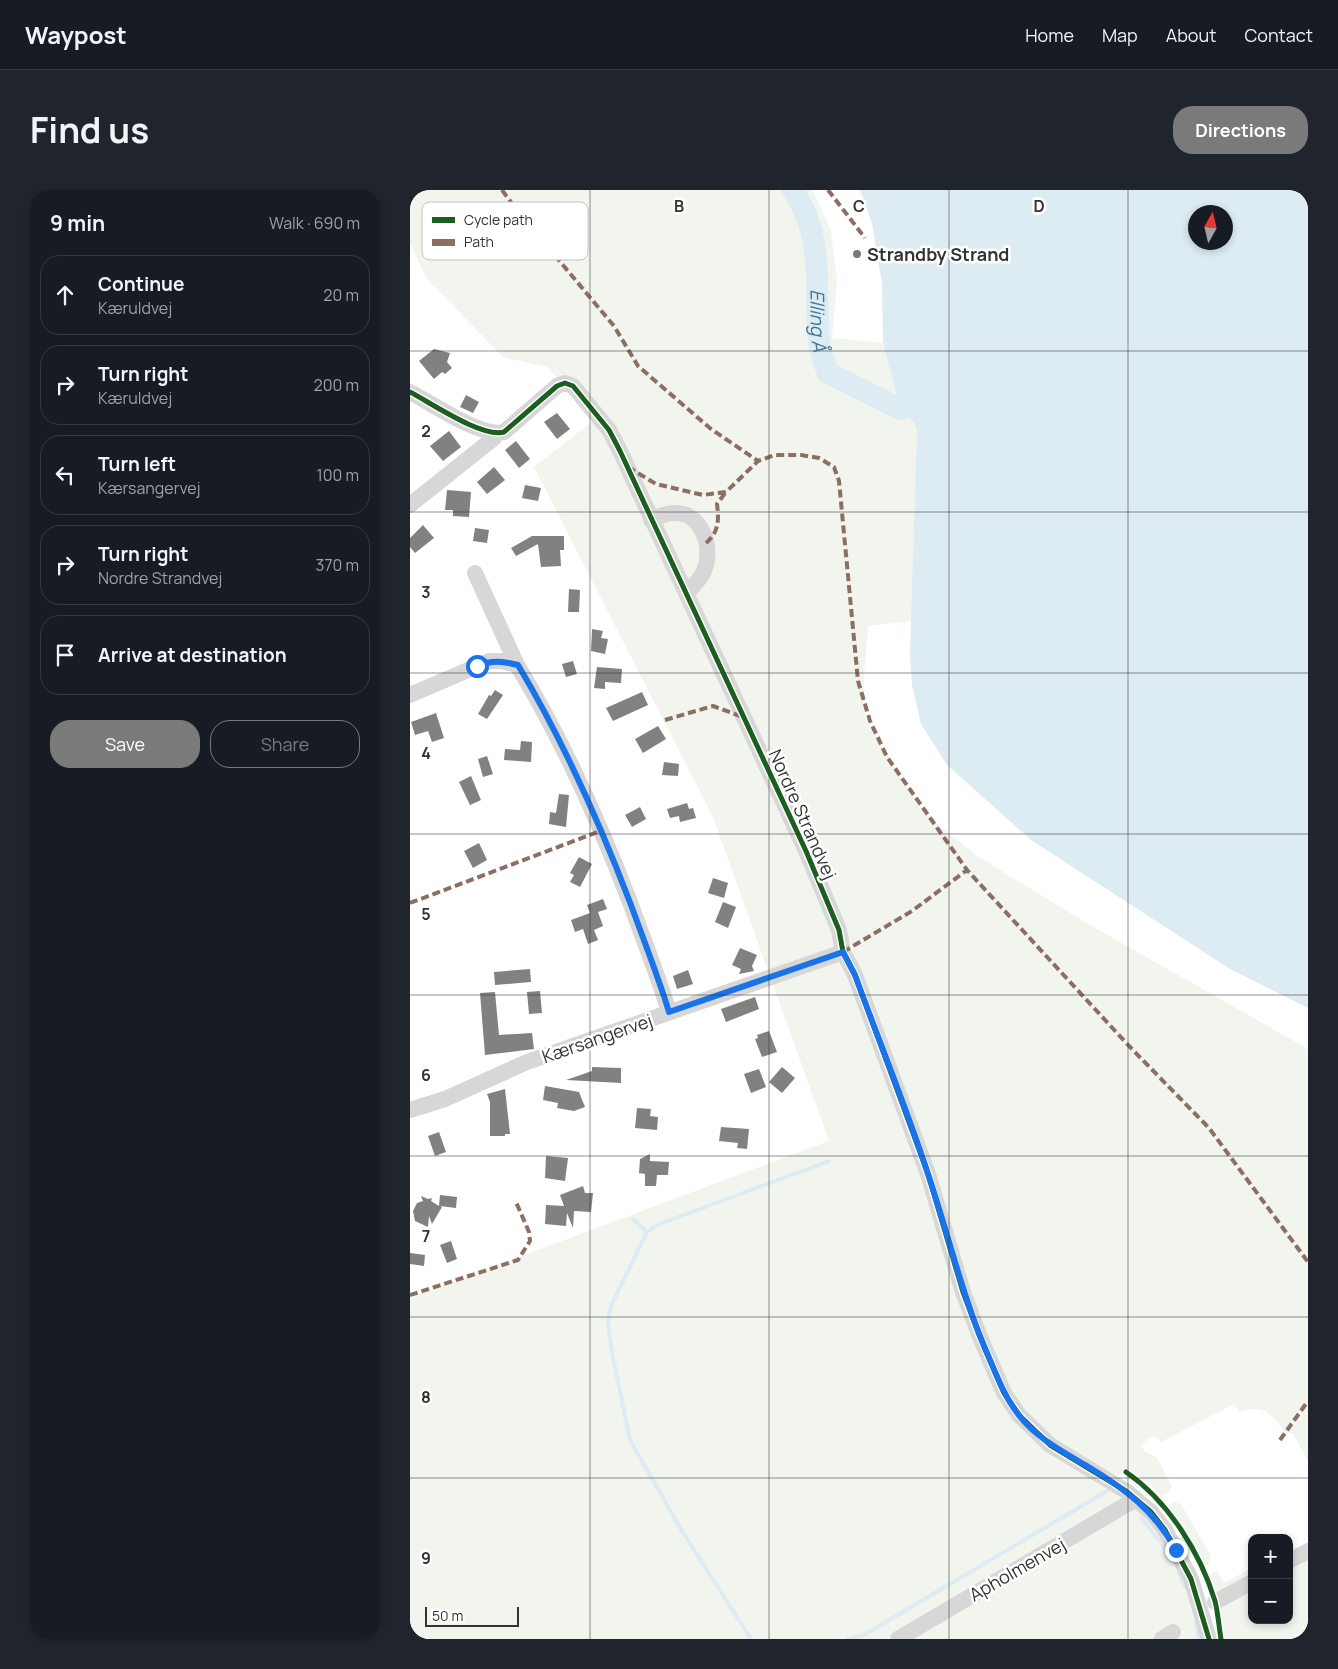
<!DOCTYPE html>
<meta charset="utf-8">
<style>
:root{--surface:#171b24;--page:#20242c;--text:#f1f3f6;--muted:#9ea1a6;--line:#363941;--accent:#7a7a7a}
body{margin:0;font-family:Manrope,sans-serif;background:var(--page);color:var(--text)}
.controls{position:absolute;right:15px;bottom:15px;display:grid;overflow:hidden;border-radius:10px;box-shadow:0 2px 8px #0003}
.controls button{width:45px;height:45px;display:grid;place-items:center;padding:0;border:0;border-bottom:1px solid var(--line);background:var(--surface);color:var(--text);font:25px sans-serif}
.compass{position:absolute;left:778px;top:15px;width:45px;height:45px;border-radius:50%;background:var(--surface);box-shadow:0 2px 8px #0003;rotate:8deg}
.scale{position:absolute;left:15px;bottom:12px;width:94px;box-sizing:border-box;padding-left:5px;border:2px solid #333;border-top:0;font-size:14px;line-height:18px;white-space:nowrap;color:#333;-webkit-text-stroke:4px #fff;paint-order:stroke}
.stop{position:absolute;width:15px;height:15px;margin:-11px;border:4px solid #1a73e8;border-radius:50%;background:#fff}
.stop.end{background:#1a73e8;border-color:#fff;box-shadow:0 1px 5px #0008}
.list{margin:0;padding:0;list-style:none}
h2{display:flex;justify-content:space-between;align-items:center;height:65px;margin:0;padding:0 20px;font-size:21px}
h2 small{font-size:16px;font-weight:400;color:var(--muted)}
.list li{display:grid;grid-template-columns:32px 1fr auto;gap:15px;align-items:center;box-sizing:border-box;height:80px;margin:0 10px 10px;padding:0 10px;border:1px solid var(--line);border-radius:20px}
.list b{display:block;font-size:19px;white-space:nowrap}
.list p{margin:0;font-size:16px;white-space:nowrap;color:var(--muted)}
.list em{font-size:16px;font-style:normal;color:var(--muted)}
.actions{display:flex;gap:10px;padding:15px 20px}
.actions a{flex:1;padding:11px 0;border:1px solid var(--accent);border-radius:20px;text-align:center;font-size:18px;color:var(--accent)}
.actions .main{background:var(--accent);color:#fff}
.icon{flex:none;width:28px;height:28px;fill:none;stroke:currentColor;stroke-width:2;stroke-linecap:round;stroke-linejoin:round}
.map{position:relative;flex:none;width:898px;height:1449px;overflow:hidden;border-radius:20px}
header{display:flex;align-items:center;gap:30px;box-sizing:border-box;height:70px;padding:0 25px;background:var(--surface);border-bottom:1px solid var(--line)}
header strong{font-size:24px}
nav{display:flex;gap:28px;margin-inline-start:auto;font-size:18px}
.intro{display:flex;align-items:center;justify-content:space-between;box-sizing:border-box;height:120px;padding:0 30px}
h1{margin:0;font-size:35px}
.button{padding:12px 22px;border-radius:20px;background:var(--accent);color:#fff;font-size:18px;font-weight:700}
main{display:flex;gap:30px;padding:0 30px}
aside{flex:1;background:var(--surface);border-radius:20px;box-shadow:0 2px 8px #0003}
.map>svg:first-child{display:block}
.green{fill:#f1f5ed}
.water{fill:#ddebf3;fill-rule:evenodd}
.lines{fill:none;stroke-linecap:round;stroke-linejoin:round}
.stream{stroke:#ddebf3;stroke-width:4}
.river{stroke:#ddebf3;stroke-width:22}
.building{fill:#818181}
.minor{stroke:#d7d7d7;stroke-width:16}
.quiet{stroke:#8d6e63;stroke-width:4;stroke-dasharray:8 4;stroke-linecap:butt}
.cycleway-casing{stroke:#fff;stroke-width:8}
.cycleway{stroke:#1b5e20;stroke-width:5}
.route{stroke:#1a73e8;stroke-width:6}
.grid{fill:none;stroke:#333;stroke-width:1;stroke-opacity:0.55}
.poi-dot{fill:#7a7a7a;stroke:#fff;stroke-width:2}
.labels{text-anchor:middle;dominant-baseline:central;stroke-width:5;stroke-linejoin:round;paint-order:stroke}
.poi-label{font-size:18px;font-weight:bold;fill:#333;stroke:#fff;text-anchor:start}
.street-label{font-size:18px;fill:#333;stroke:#fff}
.water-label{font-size:19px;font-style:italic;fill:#3f7597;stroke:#fff}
.key{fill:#fff;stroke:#c2c2c2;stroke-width:1}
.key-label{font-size:14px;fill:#333}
.grid-label{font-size:16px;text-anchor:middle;font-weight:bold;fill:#333;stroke:#fff;stroke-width:5;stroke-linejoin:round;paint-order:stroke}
</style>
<header>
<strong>Waypost</strong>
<nav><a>Home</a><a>Map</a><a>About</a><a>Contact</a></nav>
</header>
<div class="intro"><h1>Find us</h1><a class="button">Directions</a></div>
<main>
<aside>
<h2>9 min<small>Walk · 690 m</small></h2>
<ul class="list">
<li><svg class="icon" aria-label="ahead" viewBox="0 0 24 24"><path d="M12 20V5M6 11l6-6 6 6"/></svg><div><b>Continue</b><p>Kæruldvej</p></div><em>20 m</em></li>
<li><svg class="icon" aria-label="right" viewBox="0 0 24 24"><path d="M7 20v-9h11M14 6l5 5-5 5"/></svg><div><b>Turn right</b><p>Kæruldvej</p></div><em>200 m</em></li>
<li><svg class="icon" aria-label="left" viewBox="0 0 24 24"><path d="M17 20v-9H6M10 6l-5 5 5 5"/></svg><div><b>Turn left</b><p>Kærsangervej</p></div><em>100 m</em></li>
<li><svg class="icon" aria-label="right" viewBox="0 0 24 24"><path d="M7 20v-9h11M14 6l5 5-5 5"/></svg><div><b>Turn right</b><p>Nordre Strandvej</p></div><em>370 m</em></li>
<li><svg class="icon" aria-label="arrive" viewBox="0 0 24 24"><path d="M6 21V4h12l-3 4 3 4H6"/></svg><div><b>Arrive at destination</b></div></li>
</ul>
<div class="actions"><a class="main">Save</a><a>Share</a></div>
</aside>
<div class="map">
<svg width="898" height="1449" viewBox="0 0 898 1449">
<rect width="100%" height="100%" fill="#fff"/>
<path class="green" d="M0 0H403L421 41 427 91 422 148 473 153 490 219 504 233 507 240 502 431 458 436 454 487 455 528 479 570 518 627 569 667 673 731 898 859V1271L883 1244 874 1242C861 1222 853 1214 829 1222L824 1214 751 1252 748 1248 742 1247 732 1254 734 1261 747 1268 762 1296 757 1304 751 1307 739 1294 717 1278 709 1286 646 1252 605 1210 575 1146 523 982 439 751 202 232 149 190 137 177 93 167 17 89 0 53Z
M184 230 196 244 392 662 428 750 424 758 430 774 437 778 590 1206 711 1307 710 1311 477 1449H0V1108L419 951 303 627 124 277Z
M764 1312 771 1314 801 1366 798 1375 794 1376 758 1317Z
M726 1318 751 1343 777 1393 794 1449H496Z
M898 1365V1449H814L808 1414 842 1395V1430H879V1375Z
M842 1378V1387L807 1408 798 1385 807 1381 814 1393Z"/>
<path class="water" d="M450 0H898V818L820 779 621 650 537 575 511 534 502 495 500 464 507 240 504 233 490 219 473 153 472 94 462 34ZM786 22H816V52H786Z"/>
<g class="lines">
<path class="stream" d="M223 1029 237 1042
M731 1328 756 1359
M769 1383 775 1397
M786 1432 789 1449
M341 1449 272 1341 220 1250 202 1163 198 1133 201 1116 237 1042 247 1035 419 971
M438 1449 454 1445 697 1301"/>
<path class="river" id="s1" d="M383 0C416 50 404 98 409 153 410 163 415 174 418 183L490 219"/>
</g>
<path class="building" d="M24 159 40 163 37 172 42 178 35 184 32 182 24 189 9 171Z
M56 205 69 212 63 223 50 217Z
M147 223 160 239 147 249 134 232Z
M39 241 51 257 33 271 20 256Z
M106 251 120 269 109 278 95 260Z
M84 277 95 290 77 304 67 292Z
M115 295 131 298 128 311 112 308Z
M37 300 61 302 59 327 43 326V320H35Z
M13 335 24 348 5 363 0 357V348Z
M65 338 79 340 77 353 63 351Z
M122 346H154V360H150L151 376 131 377 128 354 106 366 101 358Z
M159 399 170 400 169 422H158Z
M182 439 193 441 191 448 198 449 195 464 181 461Z
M163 471 167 484 156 487 152 474Z
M187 477 212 479 211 493 195 492V499L184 498Z
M85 500 93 505 77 529 68 524 79 505 81 506Z
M232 502 238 515 203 531 196 518Z
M26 523 34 548 22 552 18 541 5 545 1 532Z
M248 536 256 549 233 563 225 549Z
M111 551 122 552 121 572 94 570 95 559 110 560Z
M77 566 83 584 73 587 68 569Z
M254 572 269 574 268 586 252 585Z
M61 586 71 610 60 615 49 592Z
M149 604 159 605 156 637 139 634 140 622 146 623Z
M277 613 279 619 283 618 286 628 270 632 269 626 260 628 257 619Z
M230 617 236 629 222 637 215 625Z
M69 653 77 670 63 678 54 661Z
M169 667 182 674 170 697 160 692 164 685 160 683Z
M303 688 318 693 314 708 298 703Z
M193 709 197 719 188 722 193 736 184 740 188 750 178 754 173 739 165 742 161 730 180 723 177 715Z
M313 712 326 717 318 738 305 732Z
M330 758 347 765 342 776 344 781 329 784 331 779 322 775Z
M120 779 121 792 85 795 84 782Z
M278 780 283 794 267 799 263 786Z
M130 801 132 823 119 824 117 802Z
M85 802 89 845 122 843 124 859 75 865 70 803Z
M345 807 349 819 316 832 311 819Z
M359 841 367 862 352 867 345 849 348 848 347 845Z
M182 877 211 878V893L156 890 182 881Z
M372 877 385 888 372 903 359 892Z
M349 879 356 897 341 903 334 884Z
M135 896 169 902 175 917 164 921 147 918 148 913 133 910Z
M95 899 100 944H95V946H80V912L77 904Z
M227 918 241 919 240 926 248 927 247 940 225 938Z
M311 937 339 939 337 959 327 958 328 953 309 951Z
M29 942 36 962 25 966 18 946Z
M240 964V971L259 972 258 985H247L246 996H235V984L229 983 230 969Z
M136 966 158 968 155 991 135 988Z
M173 996 175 1003H183L181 1022 164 1021 163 1038 157 1023 156 1036 135 1034 136 1015 154 1016 150 1005Z
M30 1005 47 1007 46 1018 30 1016 32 1017 22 1034 19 1026 18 1037 5 1031 3 1021 7 1013 13 1011 11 1006 18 1009 22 1008 21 1011 29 1016Z
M41 1051 47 1069 37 1073 30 1055Z
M0 1063 15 1065 14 1076 0 1074Z"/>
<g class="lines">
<path class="minor" d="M0 202C21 213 72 248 94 242L147 196 155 193 163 196 199 240 210 261 396 661 429 740 433 762 445 785 518 984 553 1102 570 1147 594 1203 609 1225 640 1255 716 1301 741 1322 755 1340 781 1389 799 1449
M0 315 84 248 86 244
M241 330C248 327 256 323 263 323 292 321 304 358 294 381 290 390 283 396 277 403
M65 383 107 475
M0 505 79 471H91L107 475C154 552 189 631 221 715 234 751 248 786 259 822
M0 920 35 909 117 872 433 762
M879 1371 898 1361
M805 1412 842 1392
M488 1449 726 1309
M752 1449 763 1442"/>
<path class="quiet" d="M92 0 106 19 204 136 228 176 301 239 348 271
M418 0 455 48
M218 277 246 294 293 305 316 302 348 271 365 265H391L409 268 424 277 429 291 448 491 460 531 477 567 557 680 719 856 799 938 898 1072
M296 353C309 342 309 330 307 314L316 302
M255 530 303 516 333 527
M0 713 193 640
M433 762 502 721 557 680
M0 1105 108 1070 120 1051 119 1042 106 1012
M870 1250 898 1211"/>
<g class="cycleway-casing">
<path id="cycleway" d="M0 202C21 213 72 248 94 242L147 196 155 193 163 196 199 240 210 261 396 661 429 740 433 762 445 785 518 984 553 1102 570 1147 594 1203 609 1225 640 1255 716 1301 741 1322 755 1340 781 1389 799 1449
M716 1282C758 1311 790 1362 805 1411 808 1423 809 1437 811 1449"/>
</g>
<use href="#cycleway" class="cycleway"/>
</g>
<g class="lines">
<path class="route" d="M67 476C82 470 92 471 108 475 154 552 189 631 221 715 234 751 248 786 259 822L433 762 445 785C469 851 496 917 518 984 539 1046 553 1110 580 1170 588 1189 595 1207 608 1224 626 1248 652 1261 677 1276 714 1298 745 1321 766 1360"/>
</g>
<path class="grid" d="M180 0V1449M359 0V1449M539 0V1449M718 0V1449M0 161H898M0 322H898M0 483H898M0 644H898M0 805H898M0 966H898M0 1127H898M0 1288H898"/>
<circle class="poi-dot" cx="447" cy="64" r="5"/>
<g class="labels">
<g class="poi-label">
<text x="457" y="64">Strandby Strand</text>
</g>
<g class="street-label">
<text transform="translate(393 624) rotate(66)">Nordre Strandvej</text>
<text transform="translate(187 848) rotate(-19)">Kærsangervej</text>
<text transform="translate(607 1379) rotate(-30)">Apholmenvej</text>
</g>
<g class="water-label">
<text stroke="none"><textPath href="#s1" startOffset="135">Elling Å</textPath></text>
</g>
</g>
<rect x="12" y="12" width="166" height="58" rx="8" class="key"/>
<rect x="22" y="27" width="23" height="6" fill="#1b5e20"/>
<rect x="22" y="49" width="23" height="7" fill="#8d6e63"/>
<g class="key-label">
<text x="54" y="35">Cycle path</text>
<text x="54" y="57">Path</text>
</g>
<g class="grid-label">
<text x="269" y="22">B</text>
<text x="449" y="22">C</text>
<text x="629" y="22">D</text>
<text x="16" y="247">2</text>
<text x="16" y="408">3</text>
<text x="16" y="569">4</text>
<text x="16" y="730">5</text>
<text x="16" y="891">6</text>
<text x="16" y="1052">7</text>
<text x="16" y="1213">8</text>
<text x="16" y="1374">9</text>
</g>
</svg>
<div class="controls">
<button>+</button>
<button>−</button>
</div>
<svg class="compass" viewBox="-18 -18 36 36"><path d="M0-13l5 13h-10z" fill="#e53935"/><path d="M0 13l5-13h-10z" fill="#9ea1a6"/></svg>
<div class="scale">50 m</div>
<div class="stop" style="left:67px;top:476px"></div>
<div class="stop end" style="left:766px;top:1360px"></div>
</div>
</main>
